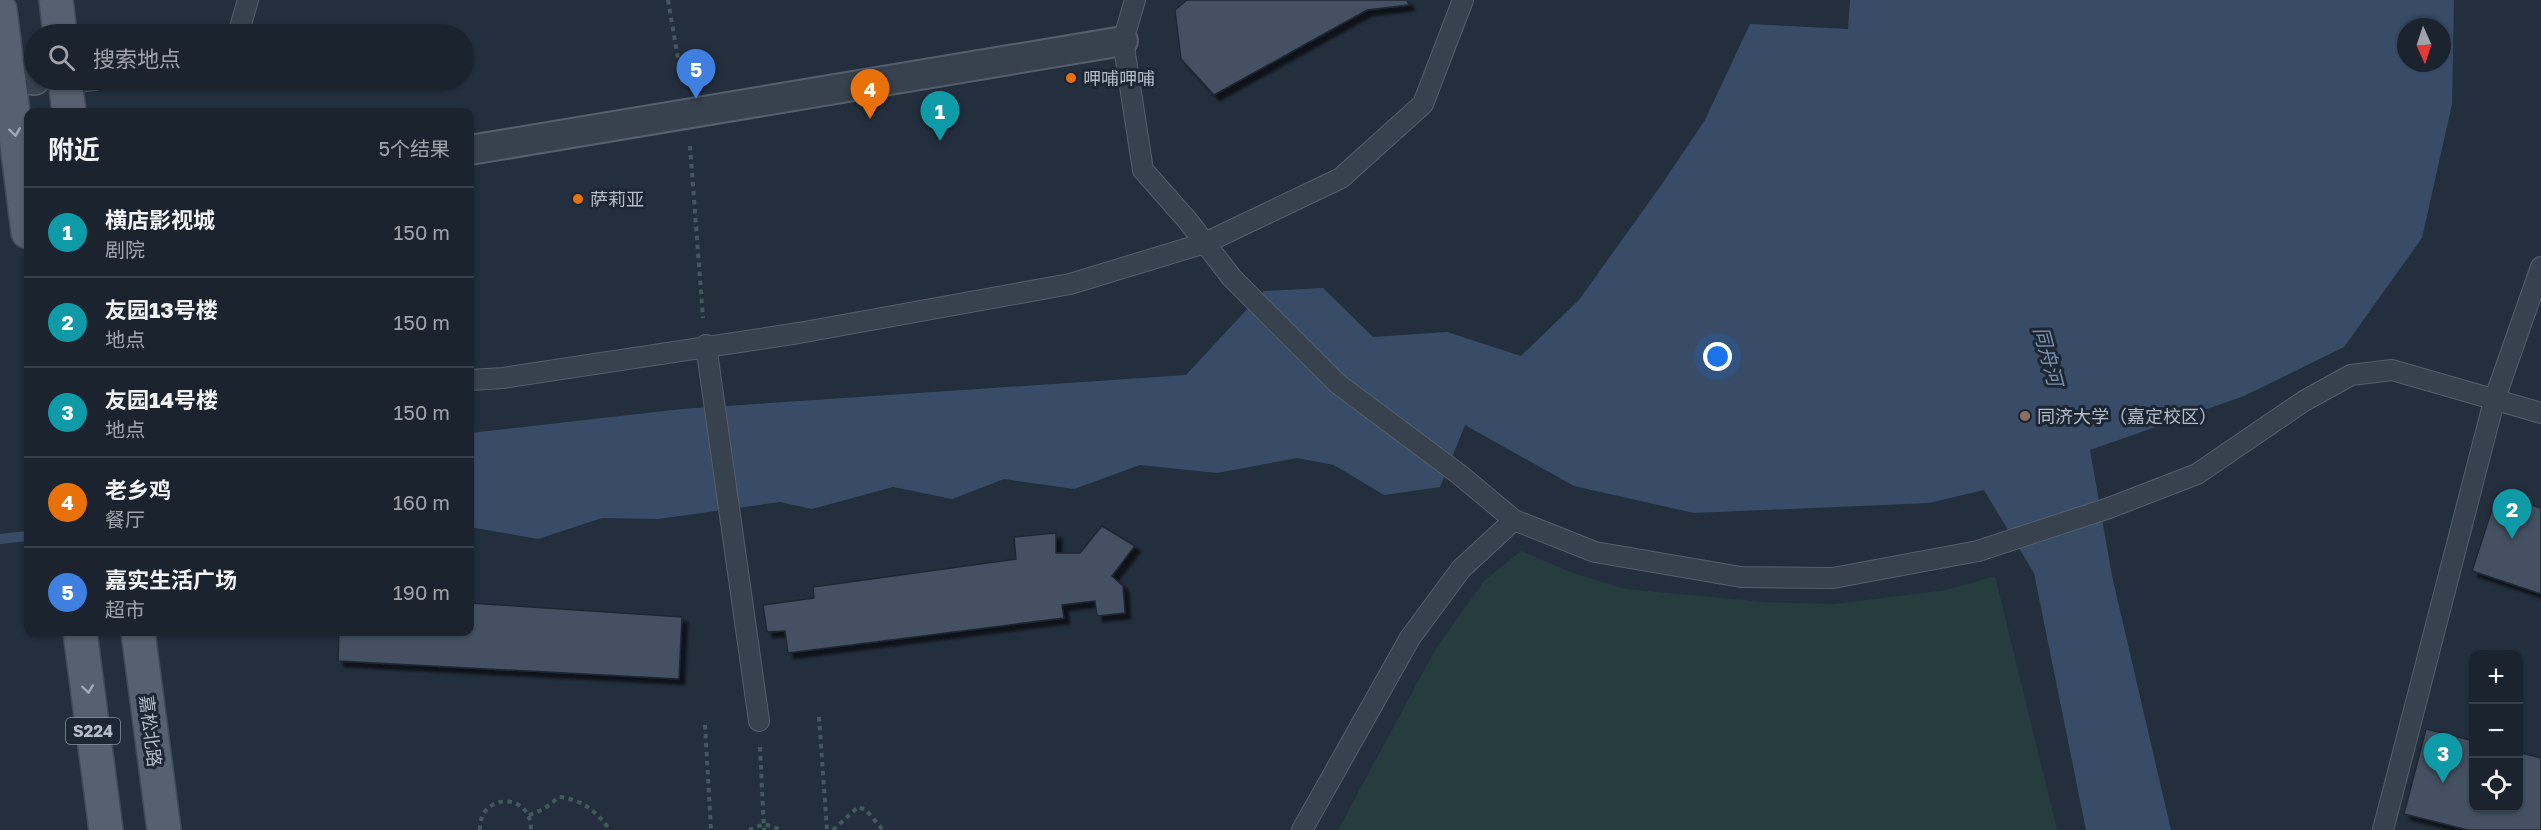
<!DOCTYPE html>
<html lang="zh">
<meta charset="utf-8">
<style>
:root{--surface:#1b232e;--page:#242b36;--text:#f1f3f6;--muted:#a0a4aa;--line:#39404a;--accent:#d93025}
body{margin:0;font-family:"Golos Text","Noto Sans SC",sans-serif;background:var(--page);color:var(--text)}
.controls{position:absolute;right:18px;bottom:18px;display:grid;overflow:hidden;border-radius:12px;box-shadow:0 2px 4px #0004}
.controls button{width:54px;height:54px;display:grid;place-items:center;padding:0;border:0;border-bottom:2px solid var(--line);background:var(--surface);color:var(--text);font:30px sans-serif}
.compass{position:absolute;left:2397px;top:18px;width:54px;height:54px;border-radius:50%;background:var(--surface);box-shadow:0 2px 4px #0004;rotate:177deg}
.you{position:absolute;left:1718px;top:357px;width:21px;height:21px;margin:-15px;border:4px solid #fff;border-radius:50%;background:#1a73e8;box-shadow:0 0 0 9px #1a73e833}
.badge{display:grid;place-items:center;width:39px;height:39px;border-radius:50%;background:var(--accent);color:#fff;font-size:20px;font-weight:700}
.pin{position:absolute;translate:-50% -50px;filter:drop-shadow(0 2px 3px #0008)}
.pin::after{content:'';position:absolute;top:32px;width:21px;height:18px;background:inherit;clip-path:polygon(0 0,100% 0,50% 100%)}
.list{margin:0;padding:0;list-style:none}
h2{display:flex;justify-content:space-between;align-items:center;height:78px;margin:0;padding:0 24px;font-size:26px}
h2 small{font-size:20px;font-weight:400;color:var(--muted)}
.list li{display:grid;grid-template-columns:39px 1fr auto;gap:18px;align-items:center;box-sizing:border-box;height:90px;padding:0 24px;border-top:2px solid var(--line)}
.list b{display:block;font-size:22px;white-space:nowrap}
.list p{margin:0;font-size:20px;white-space:nowrap;color:var(--muted)}
.list em{font-size:20px;font-style:normal;color:var(--muted)}
.icon{flex:none;width:33px;height:33px;fill:none;stroke:currentColor;stroke-width:2;stroke-linecap:round;stroke-linejoin:round}
.map{position:relative;flex:none;width:2541px;height:830px;overflow:hidden}
.search{position:absolute;background:var(--surface);box-shadow:0 2px 4px #0004;left:24px;top:24px;width:450px;height:66px;display:flex;align-items:center;gap:15px;box-sizing:border-box;padding:0 21px;border-radius:33px;color:var(--muted);font-size:22px}
.panel{position:absolute;background:var(--surface);box-shadow:0 2px 4px #0004;left:24px;top:108px;width:450px;height:528px;border-radius:12px}
.map>svg:first-child{display:block}
.green{fill:#263c3f}
.water{fill:#394c67;fill-rule:evenodd}
.lines{fill:none;stroke-linecap:round;stroke-linejoin:round}
.stream{stroke:#394c67;stroke-width:10}
.building{fill:#455162;stroke:#1f2835;stroke-width:1.5;filter:url(#shadow)}
.service-casing{stroke:#565f6c;stroke-width:22}
.pedestrian-casing{stroke:#565f6c;stroke-width:32}
.tertiary-casing{stroke:#565f6c;stroke-width:36}
.primary-casing{stroke:#414a57;stroke-width:36}
.path{stroke:#44595c;stroke-width:4;stroke-dasharray:4.5 4.5;stroke-linecap:butt}
.service{stroke:#38414e;stroke-width:20}
.pedestrian{stroke:#38414e;stroke-width:28}
.tertiary{stroke:#38414e;stroke-width:33}
.primary{stroke:#56606e;stroke-width:33}
.oneway{stroke:#a1aab7}
.food-dot{fill:#e8710a;stroke:#1d2633;stroke-width:2}
.education-dot{fill:#8d6e63;stroke:#1d2633;stroke-width:2}
.labels{text-anchor:middle;dominant-baseline:central;stroke-width:6;stroke-linejoin:round;paint-order:stroke}
.shield{fill:#1d2633;stroke:#878f9c;stroke-width:1.5}
.shield-label{font-size:16px;font-weight:bold;fill:#b4bcc9}
.poi-label{font-size:18px;fill:#b4bcc9;stroke:#1d2633;text-anchor:start}
.street-label{font-size:18px;fill:#b4bcc9;stroke:#1d2633}
.water-label{font-size:20px;font-style:italic;fill:#7c92b1;stroke:#1d2633}
</style>
<div class="map">
<svg width="2541" height="830" viewBox="0 0 2541 830">
<defs>
<filter id="shadow"><feDropShadow dx="5.5" dy="5.5" stdDeviation="1.5" flood-color="#0009"/></filter>
</defs>
<rect width="100%" height="100%" fill="#242f3e"/>
<path class="green" d="M1521 551 1573 573 1625 589 1765 602 1834 604 1946 590 1995 576 2057 830H1338L1435 650 1484 581Z"/>
<path class="water" d="M1850 0H2454L2452 104 2422 238 2344 347 2244 396 2090 450 2112 576 2171 830H2086L2034 573 1984 490 1929 503 1694 513 1574 486 1465 425 1440 487 1384 495 1334 465 1297 458 1217 473 1140 465 1074 489 1004 479 952 499 893 487 812 509 780 502 658 519 602 518 538 539 470 527V433L682 409 1186 375 1264 291 1323 288 1373 337 1447 332 1521 356 1579 300 1662 184 1705 120 1750 24 1848 29ZM2406 27H2442V63H2406Z"/>
<g class="lines">
<path class="stream" d="M0 539 28 536"/>
</g>
<path class="building" d="M1187 0H1407L1409 5 1367 10 1214 95 1181 59 1175 10Z
M2497 494 2541 508V594L2472 571Z
M1102 526 1135 546 1112 576 1123 586 1125 613 1097 616 1095 601 1062 605 1064 618 788 653 785 631 767 632 763 605 814 598 813 587 1016 559 1014 537 1056 533V553H1080Z
M470 603 682 617 679 679 338 661 339 632H470Z
M2426 729 2474 741V808H2518V752L2541 758V830H2468L2404 814Z"/>
<g class="lines">
<g class="service-casing">
<path id="service" d="M1135 0 1123 41 1143 170 1188 221 1232 278 1338 384 1460 475 1514 520 1595 552 1741 577 1833 578 1978 551 2109 508 2197 474 2304 401 2351 375 2392 370 2541 413
M238 34 248 0
M66 83 95 80
M706 345 759 721
M470 380 503 378 799 333 1070 284 1205 243 1341 178 1423 104 1463 0
M1302 830 1410 638 1461 569 1514 520
M2383 830 2494 401 2541 267"/>
</g>
<g class="pedestrian-casing">
<path id="pedestrian" d="M470 150 1123 41"/>
</g>
<g class="tertiary-casing">
<path id="tertiary" d="M0 72 34 78"/>
</g>
<g class="primary-casing">
<path id="primary" d="M56 0 60 34
M0 10 28 232
M65 80 69 112
M80 632 106 830
M138 632 164 830"/>
</g>
<path class="path" d="M668 0 682 82
M690 146 703 318
M819 717 827 830
M705 725 711 830
M760 747 764 830
M529 815 544 809 559 797C583 800 596 811 610 830
M480 830C478 793 532 791 531 830
M749 830 764 824 782 830
M833 830 858 807 866 810 883 830"/>
<use href="#service" class="service"/>
<use href="#pedestrian" class="pedestrian"/>
<use href="#tertiary" class="tertiary"/>
<use href="#primary" class="primary"/>
</g>
<defs><path id="oneway-chevron" d="M-2-3.5L2.5 0L-2 3.5" fill="none" stroke-width="1.6" stroke-linecap="round" stroke-linejoin="round" transform="scale(1.5)"/></defs>
<g class="oneway">
<use href="#oneway-chevron" transform="translate(15 132) rotate(83)"/>
<use href="#oneway-chevron" transform="translate(88 689) rotate(82)"/>
</g>
<g class="food-dot">
<circle cx="1071" cy="78" r="6"/>
<circle cx="578" cy="199" r="6"/>
</g>
<circle class="education-dot" cx="2025" cy="416" r="6"/>
<g class="labels">
<rect class="shield" x="66" y="718" width="54" height="26" rx="4.5"/>
<g class="shield-label">
<text x="93" y="731">S224</text>
</g>
<g class="poi-label">
<text x="1083" y="78">呷哺呷哺</text>
<text x="590" y="199">萨莉亚</text>
<text x="2037" y="416">同济大学（嘉定校区）</text>
</g>
<g class="street-label">
<text transform="translate(151 731) rotate(83)">嘉松北路</text>
</g>
<g class="water-label">
<text transform="translate(2049 356) rotate(75)">同舟河</text>
</g>
</g>
</svg>
<div class="controls">
<button>+</button>
<button>−</button>
<button><svg class="icon" aria-label="locate" viewBox="0 0 24 24"><circle cx="12" cy="12" r="6"/><path d="M12 2v4M12 18v4M2 12h4M18 12h4"/></svg></button>
</div>
<svg class="compass" viewBox="-18 -18 36 36"><path d="M0-13l5 13h-10z" fill="#e53935"/><path d="M0 13l5-13h-10z" fill="#a0a4aa"/></svg>
<div class="you"></div>
<div class="pin badge" style="left:940px;top:141px;background:#0f9aa8">1</div>
<div class="pin badge" style="left:2512px;top:539px;background:#0f9aa8">2</div>
<div class="pin badge" style="left:2443px;top:783px;background:#0f9aa8">3</div>
<div class="pin badge" style="left:870px;top:119px;background:#e8710a">4</div>
<div class="pin badge" style="left:696px;top:99px;background:#3f7fe0">5</div>
<div class="search"><svg class="icon" aria-label="search" viewBox="0 0 24 24"><circle cx="10" cy="10" r="6"/><path d="M15 15l6 6"/></svg>搜索地点</div>
<section class="panel">
<h2>附近<small>5个结果</small></h2>
<ul class="list">
<li><span class="badge" style="background:#0f9aa8">1</span><div><b>横店影视城</b><p>剧院</p></div><em>150 m</em></li>
<li><span class="badge" style="background:#0f9aa8">2</span><div><b>友园13号楼</b><p>地点</p></div><em>150 m</em></li>
<li><span class="badge" style="background:#0f9aa8">3</span><div><b>友园14号楼</b><p>地点</p></div><em>150 m</em></li>
<li><span class="badge" style="background:#e8710a">4</span><div><b>老乡鸡</b><p>餐厅</p></div><em>160 m</em></li>
<li><span class="badge" style="background:#3f7fe0">5</span><div><b>嘉实生活广场</b><p>超市</p></div><em>190 m</em></li>
</ul>
</section>
</div>
